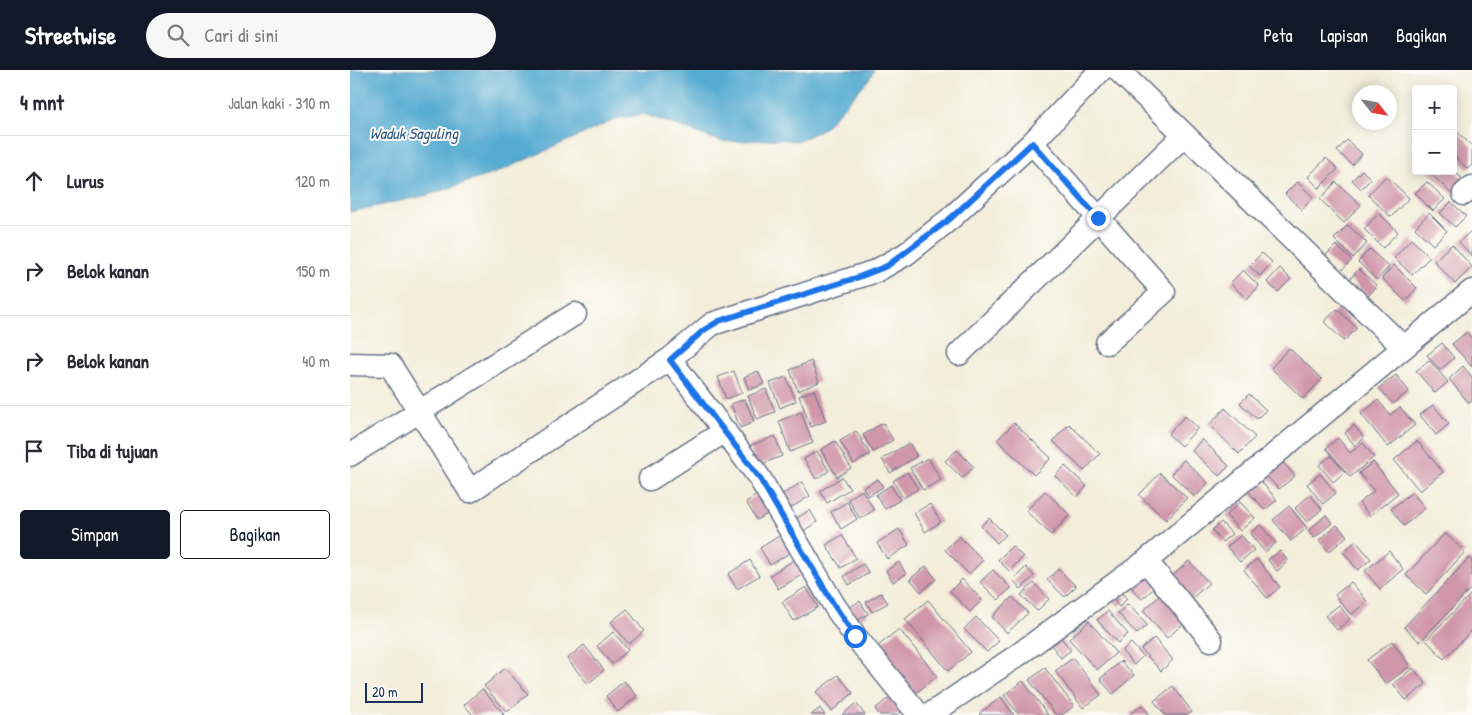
<!DOCTYPE html>
<html lang="id">
<meta charset="utf-8">
<style>
:root{--surface:#fff;--page:#f7f7f7;--text:#2b2b33;--muted:#7c7c81;--line:#e1e1e2;--accent:#111827}
body{margin:0;font-family:"Patrick Hand",sans-serif;background:var(--page);color:var(--text)}
.controls{position:absolute;right:15px;top:15px;display:grid;overflow:hidden;border-radius:5px;box-shadow:0 2px 12px #0003}
.controls button{width:45px;height:45px;display:grid;place-items:center;padding:0;border:0;border-bottom:1px solid var(--line);background:var(--surface);color:var(--text);font:25px sans-serif}
.compass{position:absolute;left:1002px;top:15px;width:45px;height:45px;border-radius:50%;background:var(--surface);box-shadow:0 2px 12px #0003;rotate:121deg}
.scale{position:absolute;left:15px;bottom:12px;width:58px;box-sizing:border-box;padding-left:5px;border:2px solid #1b2f5e;border-top:0;font-size:14px;line-height:18px;white-space:nowrap;color:#1b2f5e;-webkit-text-stroke:4px #fdfcf7;paint-order:stroke}
.stop{position:absolute;width:15px;height:15px;margin:-11px;border:4px solid #1a73e8;border-radius:50%;background:#fff}
.stop.end{background:#1a73e8;border-color:#fff;box-shadow:0 1px 5px #0008}
.list{margin:0;padding:0;list-style:none}
h2{display:flex;justify-content:space-between;align-items:center;height:65px;margin:0;padding:0 20px;font-size:21px}
h2 small{font-size:16px;font-weight:400;color:var(--muted)}
.list li{display:grid;grid-template-columns:32px 1fr auto;gap:15px;align-items:center;box-sizing:border-box;height:90px;padding:0 20px;border-top:1px solid var(--line)}
.list b{display:block;font-size:19px;white-space:nowrap}
.list em{font-size:16px;font-style:normal;color:var(--muted)}
.actions{display:flex;gap:10px;padding:15px 20px}
.actions a{flex:1;padding:11px 0;border:1px solid var(--accent);border-radius:5px;text-align:center;font-size:18px;color:var(--accent)}
.actions .main{background:var(--accent);color:#fff}
.icon{flex:none;width:28px;height:28px;fill:none;stroke:currentColor;stroke-width:2;stroke-linecap:round;stroke-linejoin:round}
.map{position:relative;flex:none;width:1122px;height:645px;overflow:hidden}
header{display:flex;align-items:center;gap:30px;box-sizing:border-box;height:70px;padding:0 25px;background:var(--accent);color:#fff}
header strong{font-size:24px}
nav{display:flex;gap:28px;margin-inline-start:auto;font-size:18px}
.search{width:350px;height:45px;background:var(--page);display:flex;align-items:center;gap:12px;box-sizing:border-box;padding:0 18px;border-radius:28px;color:var(--muted);font-size:19px}
main{display:flex}
aside{flex:1;background:var(--surface)}
.map>svg:first-child{display:block}
.water{fill:#55abd1;stroke:#386d98}
.building{fill:#d096aa}
.lines{fill:none;stroke-linecap:round;stroke-linejoin:round}
.minor-casing{stroke:#677289;stroke-width:25}
.minor{stroke:#fff;stroke-width:22}
.route{stroke:#1a73e8;stroke-width:6}
.labels{text-anchor:middle;dominant-baseline:central;stroke-width:4;stroke-linejoin:round;paint-order:stroke}
.water-label{font-size:16px;font-style:italic;fill:#2f5a86;stroke:#fdfcf7}
</style>
<header>
<strong>Streetwise</strong>
<div class="search"><svg class="icon" aria-label="search" viewBox="0 0 24 24"><circle cx="10" cy="10" r="6"/><path d="M15 15l6 6"/></svg>Cari di sini</div>
<nav><a>Peta</a><a>Lapisan</a><a>Bagikan</a></nav>
</header>
<main>
<aside>
<h2>4 mnt<small>Jalan kaki · 310 m</small></h2>
<ul class="list">
<li><svg class="icon" aria-label="ahead" viewBox="0 0 24 24"><path d="M12 20V5M6 11l6-6 6 6"/></svg><div><b>Lurus</b></div><em>120 m</em></li>
<li><svg class="icon" aria-label="right" viewBox="0 0 24 24"><path d="M7 20v-9h11M14 6l5 5-5 5"/></svg><div><b>Belok kanan</b></div><em>150 m</em></li>
<li><svg class="icon" aria-label="right" viewBox="0 0 24 24"><path d="M7 20v-9h11M14 6l5 5-5 5"/></svg><div><b>Belok kanan</b></div><em>40 m</em></li>
<li><svg class="icon" aria-label="arrive" viewBox="0 0 24 24"><path d="M6 21V4h12l-3 4 3 4H6"/></svg><div><b>Tiba di tujuan</b></div></li>
</ul>
<div class="actions"><a class="main">Simpan</a><a>Bagikan</a></div>
</aside>
<div class="map">
<svg width="1122" height="645" viewBox="0 0 1122 645">
<rect width="100%" height="100%" fill="#fdfcf7"/>
<filter id="ink" filterUnits="userSpaceOnUse"><feTurbulence type="fractalNoise" baseFrequency=".02" numOctaves="2"/><feDisplacementMap in="SourceGraphic" scale="10" xChannelSelector="R" yChannelSelector="G"/><feConvolveMatrix kernelMatrix="1 2 1 2 8 2 1 2 1" color-interpolation-filters="sRGB"/></filter>
<filter id="wash" filterUnits="userSpaceOnUse"><feTurbulence type="fractalNoise" baseFrequency=".0096" numOctaves="4" result="noise"/><feDisplacementMap in="SourceGraphic" scale="20" xChannelSelector="R" yChannelSelector="G"/><feGaussianBlur stdDeviation="1.12" result="paint"/><feColorMatrix in="noise" values="0 0 0 0 0 0 0 0 0 0 0 0 0 0 0 0 0 1.4 0 .05"/><feComposite in="paint" operator="in"/></filter>
<g filter="url(#wash)">
<rect width="100%" height="100%" fill="#f3edd9"/>
<path class="water" d="M0 0H524L519 9 474 58 449 71 428 69 373 72 294 44 269 48 148 102 78 125 0 142Z"/>
<g id="blocks">
<path class="building" d="M1103 58 1122 76V95L1118 99 1103 85Z
M997 70 1012 84 1002 95 987 81Z
M976 88 988 99 969 118 958 107Z
M1012 100 1021 109 1011 119 1002 110Z
M1078 101H1104L1115 111 1103 125Z
M1036 106 1059 128 1041 147 1018 125Z
M947 112 963 127 952 140 935 124Z
M986 112 1011 135 994 153 970 129Z
M1077 112 1095 129 1083 141 1065 123Z
M1101 132 1116 146 1105 157 1090 143Z
M1029 143 1048 162 1033 178 1014 159Z
M1079 143 1097 161 1083 175 1065 158Z
M998 155 1017 173 1003 188 984 169Z
M1122 160V186L1109 172Z
M1061 169 1080 187 1062 205 1044 188Z
M1102 174 1122 197 1105 214 1084 191Z
M986 175 1002 190 991 201 975 186Z
M1020 179 1039 197 1027 210 1008 192Z
M912 183 922 192 910 206 899 196Z
M1044 195 1067 218 1055 231 1032 208Z
M930 198 941 209 928 222 917 212Z
M1009 199 1027 216 1018 226 1000 209Z
M893 200 909 216 897 229 880 213Z
M987 239 1007 258 994 271 974 252Z
M1117 262 1122 268V297L1102 274Z
M1092 273 1104 288 1090 300 1077 285Z
M939 278 972 309 953 329 921 298Z
M1079 290 1098 312 1085 323 1066 301Z
M461 291 469 312 448 321 440 300Z
M1113 296 1122 307V331L1119 333 1099 309Z
M384 301 392 323 376 329 368 307Z
M408 301 414 314 399 320 394 307Z
M1046 305 1059 321 1043 334 1029 318Z
M436 307 446 331 430 338 420 313Z
M416 319 425 342 407 349 398 326Z
M464 320 476 351 461 357 449 326Z
M899 324 916 340 907 349 890 333Z
M395 329 404 352 390 358 381 334Z
M1028 330 1040 345 1050 337 1065 355 1038 377 1011 344Z
M1083 335 1099 354 1086 365 1070 345Z
M875 338 905 367 889 384 859 355Z
M451 342 463 373 440 382 429 351Z
M835 346 848 358 831 376 818 364Z
M533 353 543 370 523 382 513 365Z
M664 353 701 388 684 405 647 370Z
M719 354 750 384 734 401 703 371Z
M1004 355 1014 368 1005 376 995 363Z
M506 361 520 384 504 394 490 371Z
M425 366 432 386 407 396 399 376Z
M988 368 1000 383 1013 373 1024 387 1000 407 976 378Z
M852 369 879 396 869 406 842 381Z
M485 371 501 398 487 407 471 380Z
M1067 371 1093 402 1070 421 1044 390Z
M559 373 567 386 540 403 532 389Z
M607 380 624 397 612 408 595 391Z
M467 381 479 401 466 409 454 389Z
M981 386 995 402 983 412 969 395Z
M578 388 591 410 573 420 560 398Z
M930 389 945 406 929 419 914 403Z
M834 390 858 413 845 427 821 404Z
M1023 392 1048 423 1020 446 1009 433 1024 421 1009 403Z
M715 396 737 416 727 427 705 406Z
M557 402 568 419 553 428 543 411Z
M810 403 837 428 816 450 789 425Z
M970 404 986 423 973 434 957 414Z
M492 407 500 419 477 433 470 421Z
M528 409 533 417 518 426 513 418Z
M909 409 927 430 915 440 897 420Z
M452 412 460 426 439 439 431 425Z
M541 415 550 430 535 439 526 425Z
M512 420 524 440 510 449 498 429Z
M413 421 424 440 407 450 396 432Z
M695 421 720 445 701 465 676 441Z
M1062 422 1075 438 1054 456 1041 439Z
M960 425 972 439 957 452 945 438Z
M497 432 507 449 491 459 481 442Z
M890 432 905 448 890 461 876 445Z
M580 434 591 452 575 462 564 443Z
M939 436 957 458 941 471 923 450Z
M460 440 467 452 450 463 442 451Z
M976 445 982 453 964 468 958 461Z
M639 448 656 465 647 473 631 456Z
M871 452 882 464 872 472 862 460Z
M910 455 926 473 915 482 900 464Z
M987 455 997 466 979 482 969 470Z
M549 459 559 475 537 489 527 473Z
M1095 463 1115 482 1076 524 1056 505Z
M432 464 443 481 420 495 410 478Z
M492 465 506 488 491 498 476 475Z
M891 465 904 480 890 492 877 477Z
M609 466 633 490 619 504 595 480Z
M1006 471 1021 489 1008 500 993 482Z
M662 476 673 487 659 501 648 490Z
M930 481 938 491 927 501 918 490Z
M1039 481 1053 499 1030 519 1015 501Z
M1119 488 1122 491V517L1070 572 1054 557Z
M907 489 930 517 917 528 894 500Z
M400 490 409 506 387 519 378 504Z
M444 490 453 504 428 519 420 505Z
M839 491 859 513 839 531 820 508Z
M549 492 556 504 543 512 536 501Z
M513 494 519 503 499 515 494 506Z
M576 496 586 509 571 522 560 509Z
M676 497 684 506 671 519 663 510Z
M708 499 726 516 715 527 697 510Z
M643 500 661 518 648 530 630 512Z
M799 502 809 514 792 529 782 518Z
M612 509 632 530 620 542 600 521Z
M1001 512 1017 531 1001 545 985 525Z
M684 513 699 529 687 541 671 525Z
M456 517 468 537 444 551 432 532Z
M769 520 777 529 769 537 761 527Z
M531 523 538 533 522 542 516 532Z
M813 523 836 551 817 568 793 541Z
M1122 523V560L1094 589 1076 570Z
M662 527 678 543 657 563 642 547Z
M578 530 621 582 598 601 555 549Z
M510 531 518 544 505 552 497 539Z
M778 534 797 555 787 564 768 543Z
M989 535 1000 549 987 560 975 546Z
M277 539 294 561 279 574 261 552Z
M758 541 778 564 768 573 747 550Z
M626 547 649 571 637 582 614 559Z
M739 551 766 583 747 600 719 569Z
M549 559 587 606 561 627 523 580Z
M263 562 278 580 262 594 247 576Z
M711 568 721 580 711 588 702 576Z
M804 568 823 590 811 601 791 579Z
M1042 571 1060 596 1036 614 1017 590Z
M781 573 793 586 784 595 772 581Z
M234 575 254 600 238 614 217 589Z
M723 588 751 625 733 638 705 601Z
M771 591 784 605 763 624 750 609Z
M155 598 178 624 157 642 134 616Z
M695 598 724 636 712 645H706L679 610Z
M1063 598 1076 614 1056 630 1043 614Z
M488 605 503 623 482 641 466 622Z
M274 611 287 626 268 642 256 626Z
M673 611 698 645H669L654 625Z
M823 616 842 642 837 645H815L804 631Z
M132 619 154 644 152 645H123L114 635Z
M546 622 557 637 547 645H530L525 639Z
M651 627 664 645H630L629 644Z
M506 633 515 645H492Z
M792 635 800 645H779Z
M470 638 475 645H461Z"/>
</g>
</g>
<g filter="url(#ink)">
<use href="#blocks" fill-opacity="0" stroke="#677289" stroke-width="1"/>
<g class="lines">
<g class="minor-casing">
<path id="minor" d="M768 0 1053 277
M682 73 814 222 757 273
M1114 124 1122 117
M609 284 834 65
M320 289 409 407 484 535 505 566 569 645
M0 294 40 295 120 421 320 289 362 254 526 201 556 184 601 148 682 73 751 0
M0 385 225 244
M300 409 375 361
M796 491 861 570
M579 645 668 585 796 491 1122 221"/>
</g>
<use href="#minor" class="minor"/>
</g>
</g>
<g class="lines" filter="url(#ink)">
<path class="route" d="M505 566 484 535 409 407 320 290 354 260 369 251 509 207 537 196 601 148 682 73 748 148"/>
</g>
<g class="labels">
<g class="water-label">
<text x="64" y="63">Waduk Saguling</text>
</g>
</g>
</svg>
<div class="controls">
<button>+</button>
<button>−</button>
</div>
<svg class="compass" viewBox="-18 -18 36 36"><path d="M0-13l5 13h-10z" fill="#e53935"/><path d="M0 13l5-13h-10z" fill="#7c7c81"/></svg>
<div class="scale">20 m</div>
<div class="stop" style="left:505px;top:566px"></div>
<div class="stop end" style="left:748px;top:148px"></div>
</div>
</main>
